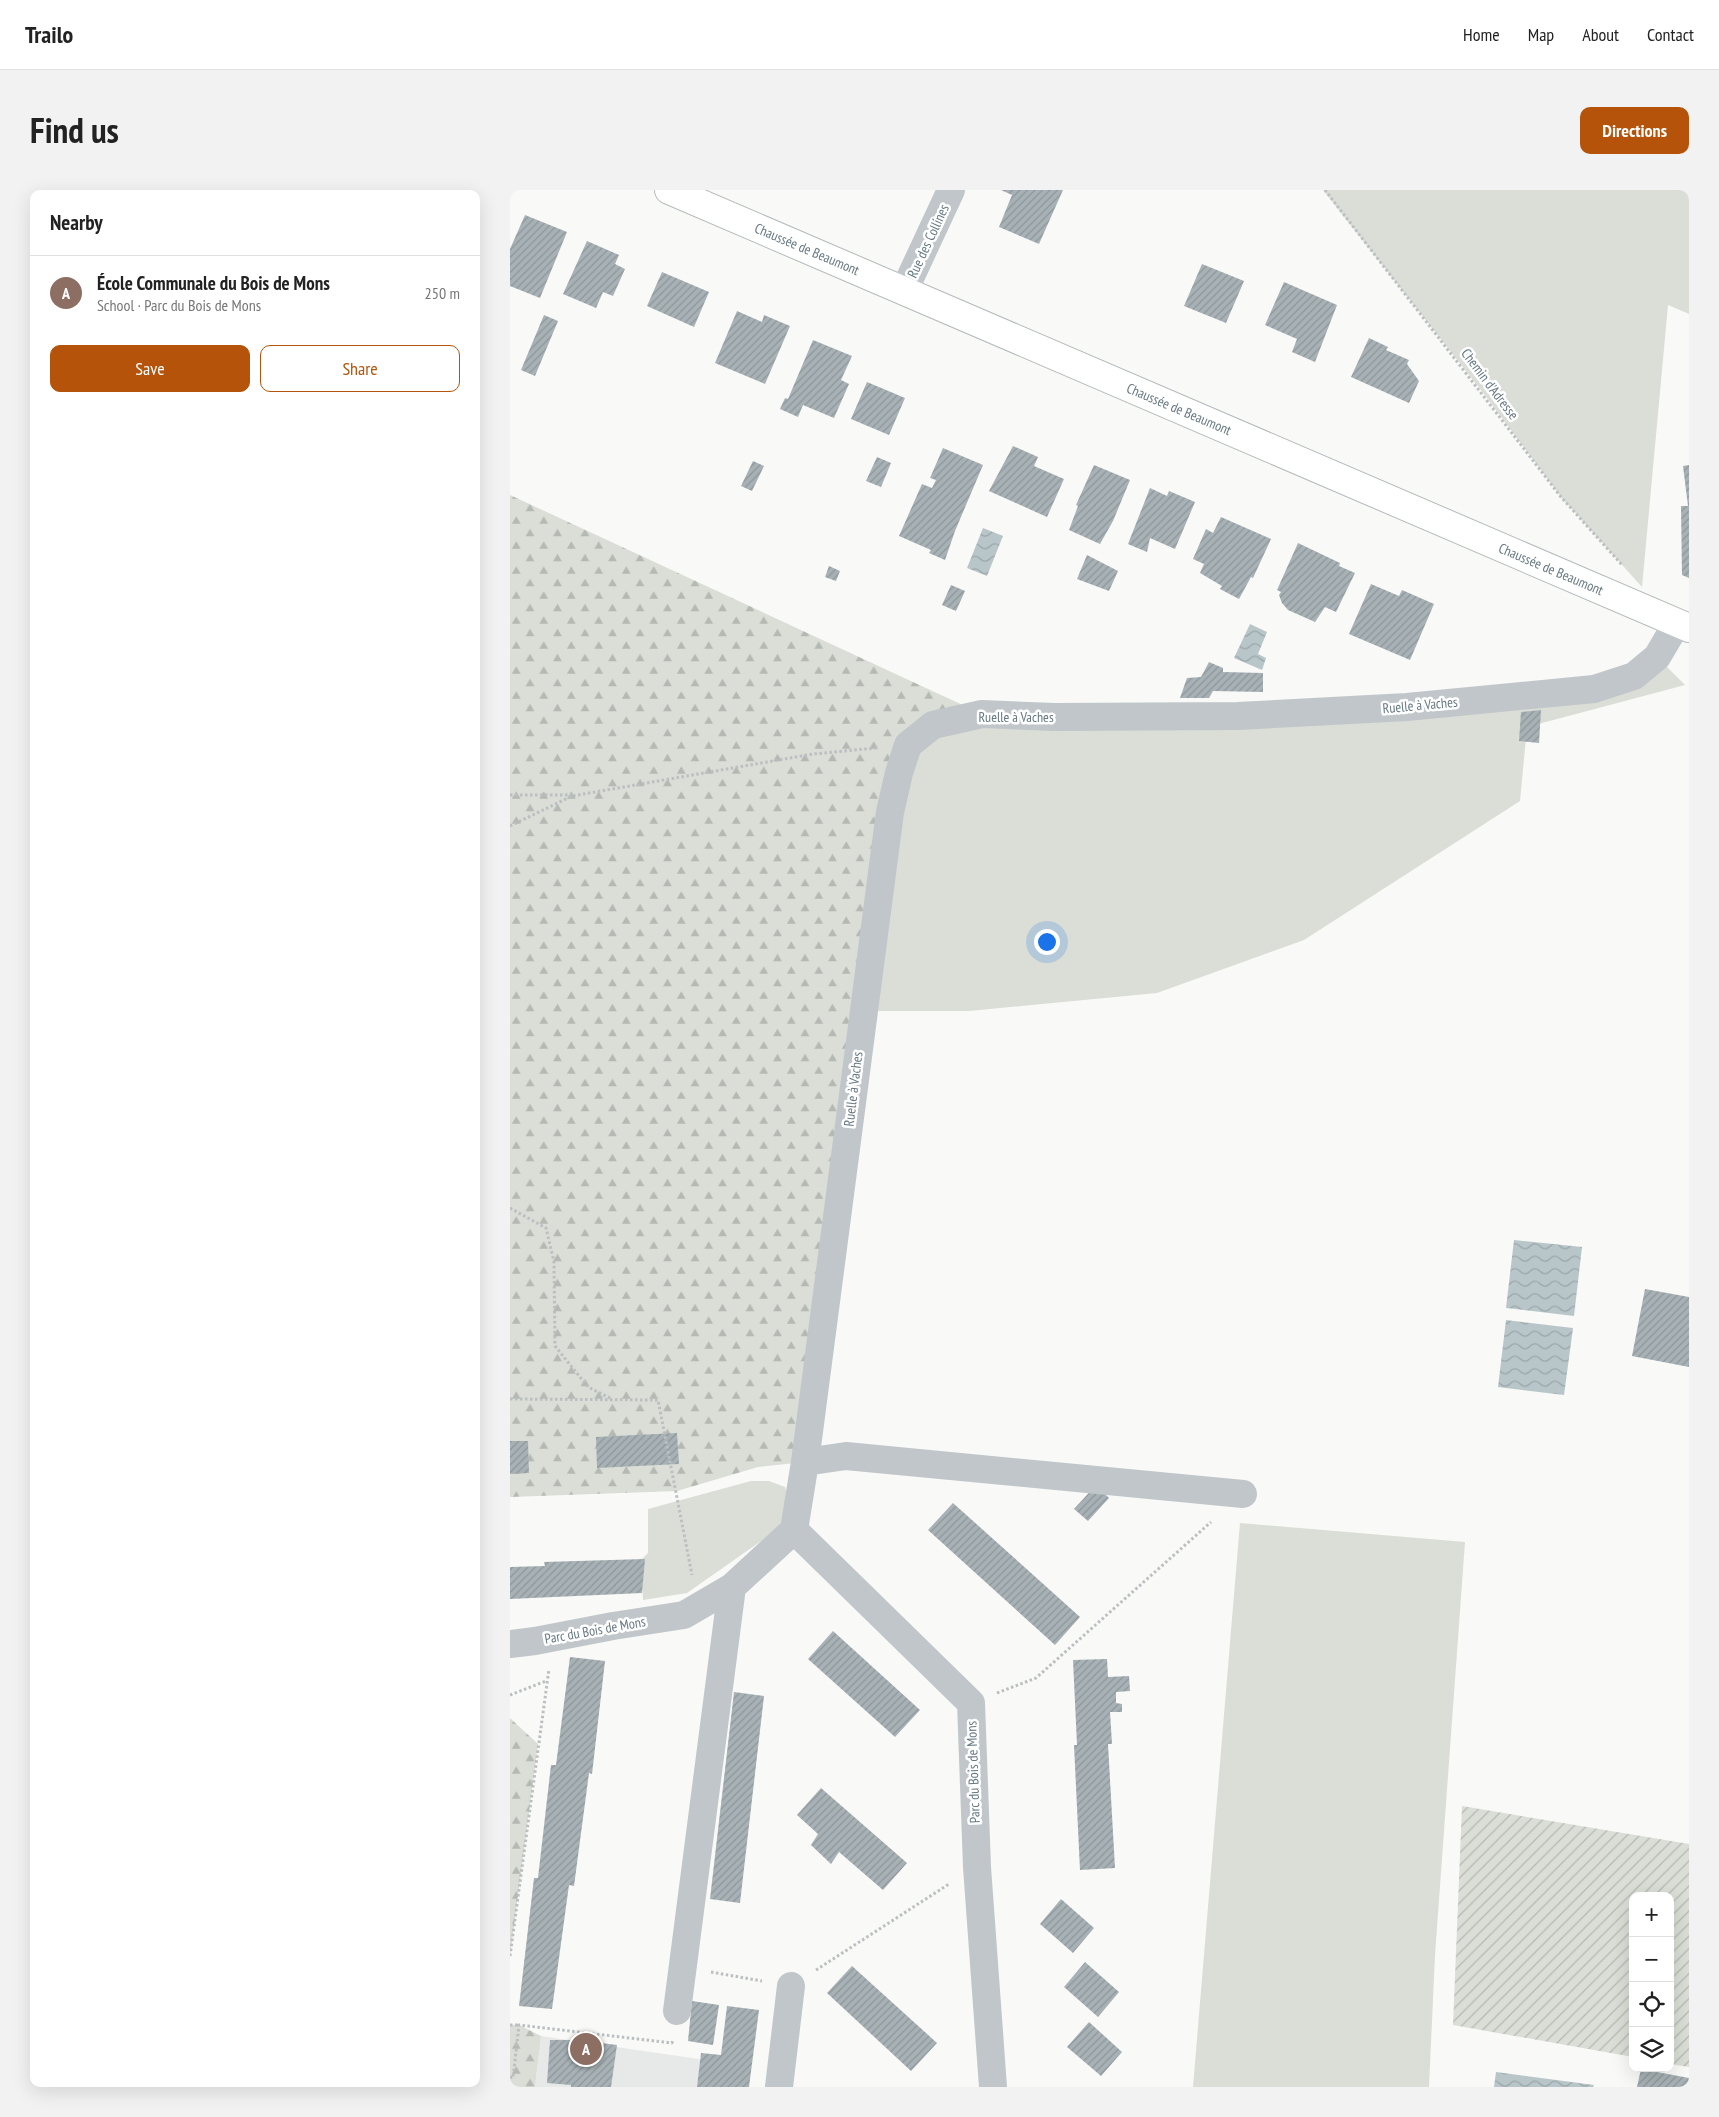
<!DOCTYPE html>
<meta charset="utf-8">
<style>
:root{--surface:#fff;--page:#f2f2f2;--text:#222;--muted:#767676;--line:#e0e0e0;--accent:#b45309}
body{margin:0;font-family:"PT Sans Narrow",sans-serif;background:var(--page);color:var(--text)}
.controls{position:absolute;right:15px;bottom:15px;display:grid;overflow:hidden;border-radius:10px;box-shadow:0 5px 20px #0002}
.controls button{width:45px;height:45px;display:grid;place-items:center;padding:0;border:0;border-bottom:1px solid var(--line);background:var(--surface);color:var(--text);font:25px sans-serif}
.you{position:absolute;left:536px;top:751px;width:18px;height:18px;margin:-12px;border:4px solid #fff;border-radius:50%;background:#1a73e8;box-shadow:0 0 0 8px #1a73e833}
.badge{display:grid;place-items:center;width:32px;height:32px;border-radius:50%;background:var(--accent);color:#fff;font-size:16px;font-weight:700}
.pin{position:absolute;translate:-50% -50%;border:2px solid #fff;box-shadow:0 1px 5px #0006}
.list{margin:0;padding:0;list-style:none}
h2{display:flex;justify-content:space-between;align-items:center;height:65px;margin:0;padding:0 20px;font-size:21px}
h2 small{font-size:16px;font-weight:400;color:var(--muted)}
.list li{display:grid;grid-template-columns:32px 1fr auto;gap:15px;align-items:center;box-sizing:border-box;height:75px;padding:0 20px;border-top:1px solid var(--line)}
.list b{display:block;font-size:19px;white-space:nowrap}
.list p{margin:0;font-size:16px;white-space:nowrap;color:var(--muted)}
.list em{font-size:16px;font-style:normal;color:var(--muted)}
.actions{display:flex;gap:10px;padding:15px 20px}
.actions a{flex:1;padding:11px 0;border:1px solid var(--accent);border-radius:10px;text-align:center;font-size:18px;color:var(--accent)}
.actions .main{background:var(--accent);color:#fff}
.icon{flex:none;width:28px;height:28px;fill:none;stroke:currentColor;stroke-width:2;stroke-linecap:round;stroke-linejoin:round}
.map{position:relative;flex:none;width:1179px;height:1897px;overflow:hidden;border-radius:10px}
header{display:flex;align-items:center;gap:30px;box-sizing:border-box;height:70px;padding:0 25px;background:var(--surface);border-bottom:1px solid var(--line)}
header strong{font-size:24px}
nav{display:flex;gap:28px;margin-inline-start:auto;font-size:18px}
.intro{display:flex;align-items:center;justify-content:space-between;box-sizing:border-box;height:120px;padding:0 30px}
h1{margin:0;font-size:35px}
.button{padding:12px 22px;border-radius:10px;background:var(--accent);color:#fff;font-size:18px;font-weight:700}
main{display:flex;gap:30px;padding:0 30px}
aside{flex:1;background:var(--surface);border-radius:10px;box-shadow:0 5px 20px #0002}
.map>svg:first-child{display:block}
.built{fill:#e7e9e8}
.grass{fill:#daded6}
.forest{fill:url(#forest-firs)}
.garden{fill:url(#garden-furrows)}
.water{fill:url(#water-waves)}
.building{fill:url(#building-hatch)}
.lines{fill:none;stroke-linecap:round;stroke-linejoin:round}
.major-casing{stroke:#b4babd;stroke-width:30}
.path{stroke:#bbbfc1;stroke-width:3;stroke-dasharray:2.5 2.5;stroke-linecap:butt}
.minor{stroke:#c0c6c9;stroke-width:28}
.major{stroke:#fff;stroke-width:28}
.labels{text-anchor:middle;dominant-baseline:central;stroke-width:5;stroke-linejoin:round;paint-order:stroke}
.street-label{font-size:14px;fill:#667881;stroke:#fff}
</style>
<header>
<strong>Trailo</strong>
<nav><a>Home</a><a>Map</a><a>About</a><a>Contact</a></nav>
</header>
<div class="intro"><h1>Find us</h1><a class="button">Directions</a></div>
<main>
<aside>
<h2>Nearby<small></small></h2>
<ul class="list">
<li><span class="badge" style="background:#8d6e63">A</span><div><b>École Communale du Bois de Mons</b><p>School · Parc du Bois de Mons</p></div><em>250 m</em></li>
</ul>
<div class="actions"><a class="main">Save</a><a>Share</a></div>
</aside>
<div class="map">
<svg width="1179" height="1897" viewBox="0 0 1179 1897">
<defs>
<pattern id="forest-firs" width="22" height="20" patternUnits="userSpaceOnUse" patternTransform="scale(1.25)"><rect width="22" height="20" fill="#daded6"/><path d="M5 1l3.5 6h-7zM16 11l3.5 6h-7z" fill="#b5b9b3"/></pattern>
<pattern id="garden-furrows" width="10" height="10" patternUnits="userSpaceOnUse" patternTransform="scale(1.25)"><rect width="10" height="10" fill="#daded6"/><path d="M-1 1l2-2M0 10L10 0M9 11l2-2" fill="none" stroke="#b5b9b3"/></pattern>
<pattern id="water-waves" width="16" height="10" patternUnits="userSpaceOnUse" patternTransform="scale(1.25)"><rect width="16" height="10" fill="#b9c6c9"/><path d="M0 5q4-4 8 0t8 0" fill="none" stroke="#9aa6a9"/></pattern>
<pattern id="building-hatch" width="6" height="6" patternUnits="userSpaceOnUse" patternTransform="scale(1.25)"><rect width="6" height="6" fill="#a8b2b6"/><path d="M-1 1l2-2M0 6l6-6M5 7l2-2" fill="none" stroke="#8d9699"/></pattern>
</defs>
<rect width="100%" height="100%" fill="#f9f9f7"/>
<path class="built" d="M31 1846 216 1873 213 1897H25Z"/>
<path class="grass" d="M813 0H1179V124L1158 115 1132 397 1051 307 971 200Z
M1147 467 1175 495 1017 537 1010 611 794 750 647 803 459 821H353L380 622 423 535 1084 499Z
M241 1291H259L275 1297 278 1307 272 1333 254 1349 177 1403 133 1410 131 1370 138 1363V1319Z
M730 1333 955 1352 925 1765 919 1897H683Z"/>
<path class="forest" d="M0 305 472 524 398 555 295 1272 248 1277 167 1301 0 1307Z
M0 1528 28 1554 0 1766Z
M0 1835H9L31 1846 25 1897H0Z"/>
<path class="garden" d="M952 1616 1179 1654V1877L1160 1874V1706H1123V1867L943 1835Z"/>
<path class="water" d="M473 338 493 346 477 386 457 378Z
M740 434 757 442 748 464 756 468 752 480 724 468Z
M1004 1050 1072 1057 1064 1126 996 1118Z
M996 1130 1063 1138 1054 1205 988 1197Z
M986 1882 1084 1895 1083 1897H984Z"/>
<path class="building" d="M491 0H553L529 54 489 37 502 5Z
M15 25 57 42 30 108 0 96V59Z
M77 51 109 65 105 74 115 79 103 106 93 102 86 118 53 104Z
M692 74 734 91 716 133 674 116Z
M152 82 199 102 184 137 137 116Z
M774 92 827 115 805 172 782 162 787 149 755 135Z
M227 121 252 132 254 125 280 136 255 194 205 173Z
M34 125 48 131 25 186 11 180Z
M859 148 878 157 876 160 899 170 897 174 909 191 899 213 841 187Z
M303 150 342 166 331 190 339 194 324 228 293 215 288 227 270 219 275 208 278 209Z
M357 192 395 208 379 245 341 229Z
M503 256 528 267 524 276 554 289 537 327 479 301Z
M433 258 473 275 445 341 435 370 419 363 421 360 389 346 412 294 422 298 426 290 420 288Z
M367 267 381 273 371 297 356 291Z
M243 271 254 276 242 301 231 296Z
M584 275 620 290 603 331 590 354 559 340 568 316 566 315Z
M1179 275V388L1172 385 1171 316H1178L1173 276Z
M640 298 657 306 659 301 685 312 665 359 640 348 637 362 618 354Z
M711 327 761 349 743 388 741 387 729 409 710 399 712 396 690 383 694 374 683 369 696 339 703 343Z
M788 353 830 373 829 376 845 383 826 422 815 417 805 432 778 420 772 413 769 405 771 402 767 400Z
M577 365 608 381 599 401 567 389Z
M319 376 330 381 326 391 315 387Z
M861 394 889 406 892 400 924 414 900 470 839 444Z
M441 395 455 401 446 421 432 415Z
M699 472 713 478V482L753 483V502L703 501 699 508H670L677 488 691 487Z
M1031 520 1029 553 1009 551 1011 522Z
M1135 1099 1179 1107V1177L1122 1166Z
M167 1243 169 1274 87 1278 86 1247Z
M0 1251H18L19 1283 0 1284Z
M586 1295 599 1308 578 1331 564 1319Z
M443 1313 570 1427 545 1455 418 1340Z
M135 1369 132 1403 0 1409V1377L35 1376 34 1372Z
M323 1441 410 1520 385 1547 298 1469Z
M60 1467 95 1471 82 1584 79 1583 64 1696 59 1695 42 1819 9 1816 24 1688H28L41 1575H46Z
M597 1469 598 1487 619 1486 620 1501 606 1502V1513L612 1514V1522H600L602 1554H598L605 1678 570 1680 564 1555H567L563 1470Z
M224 1502 254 1506 230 1713 200 1709Z
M311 1598 397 1673 373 1700 329 1662 321 1674 301 1655 308 1644 287 1625Z
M551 1709 584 1738 563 1763 530 1734Z
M575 1772 609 1802 588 1827 554 1797Z
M342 1776 427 1853 401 1881 317 1803Z
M182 1811 209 1815 203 1855 178 1851Z
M217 1816 249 1820 239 1897H187L191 1863 211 1865Z
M579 1832 612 1862 591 1886 557 1857Z
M40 1850H67L107 1855 101 1897H61V1895L37 1893Z
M1131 1879 1179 1888V1897H1127Z"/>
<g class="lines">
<g class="major-casing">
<path id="major" d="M159 0 1179 438"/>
</g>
<path class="path" d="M815 0 1051 307 1113 376
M0 605H62
M0 636 62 606 303 564 366 558
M0 1018 36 1038 44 1072 45 1156 78 1197 102 1209
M0 1209 148 1210 182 1385
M487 1503 526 1488 701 1332
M0 1505 36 1491
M0 1766 39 1479
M306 1780 439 1694
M201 1782 252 1791
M0 1835H9
M0 1887 3 1888 9 1835 162 1853 163 1849"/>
<path class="minor" d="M394 101 441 0
M295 1272 336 1266 733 1304
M284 1340 461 1513 467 1677 483 1897
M0 1454 25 1451 103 1436 174 1425 222 1397
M167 1821 222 1397 284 1340 295 1272 380 622 389 583 398 555 423 535 472 524 544 527 728 526 897 517 1084 499 1124 486 1147 467 1167 433
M269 1897 281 1796"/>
<use href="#major" class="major"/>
</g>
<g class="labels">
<g class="street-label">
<text transform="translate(418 51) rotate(-65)">Rue des Collines</text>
<text transform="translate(297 59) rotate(23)">Chaussée de Beaumont</text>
<text transform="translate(980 194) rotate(53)">Chemin d'Adresse</text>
<text transform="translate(669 219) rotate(23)">Chaussée de Beaumont</text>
<text transform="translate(1041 379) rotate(23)">Chaussée de Beaumont</text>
<text transform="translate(910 515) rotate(-5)">Ruelle à Vaches</text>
<text x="506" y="527">Ruelle à Vaches</text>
<text transform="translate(343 899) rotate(-83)">Ruelle à Vaches</text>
<text transform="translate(85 1440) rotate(-10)">Parc du Bois de Mons</text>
<text transform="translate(463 1582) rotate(-92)">Parc du Bois de Mons</text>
</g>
</g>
</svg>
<div class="controls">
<button>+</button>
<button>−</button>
<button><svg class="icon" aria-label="locate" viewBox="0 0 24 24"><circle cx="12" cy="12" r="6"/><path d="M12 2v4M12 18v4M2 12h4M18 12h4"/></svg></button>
<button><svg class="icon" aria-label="layers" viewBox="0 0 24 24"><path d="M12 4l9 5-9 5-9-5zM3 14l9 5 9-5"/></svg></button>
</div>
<div class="you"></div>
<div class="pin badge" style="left:76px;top:1859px;background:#8d6e63">A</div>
</div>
</main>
